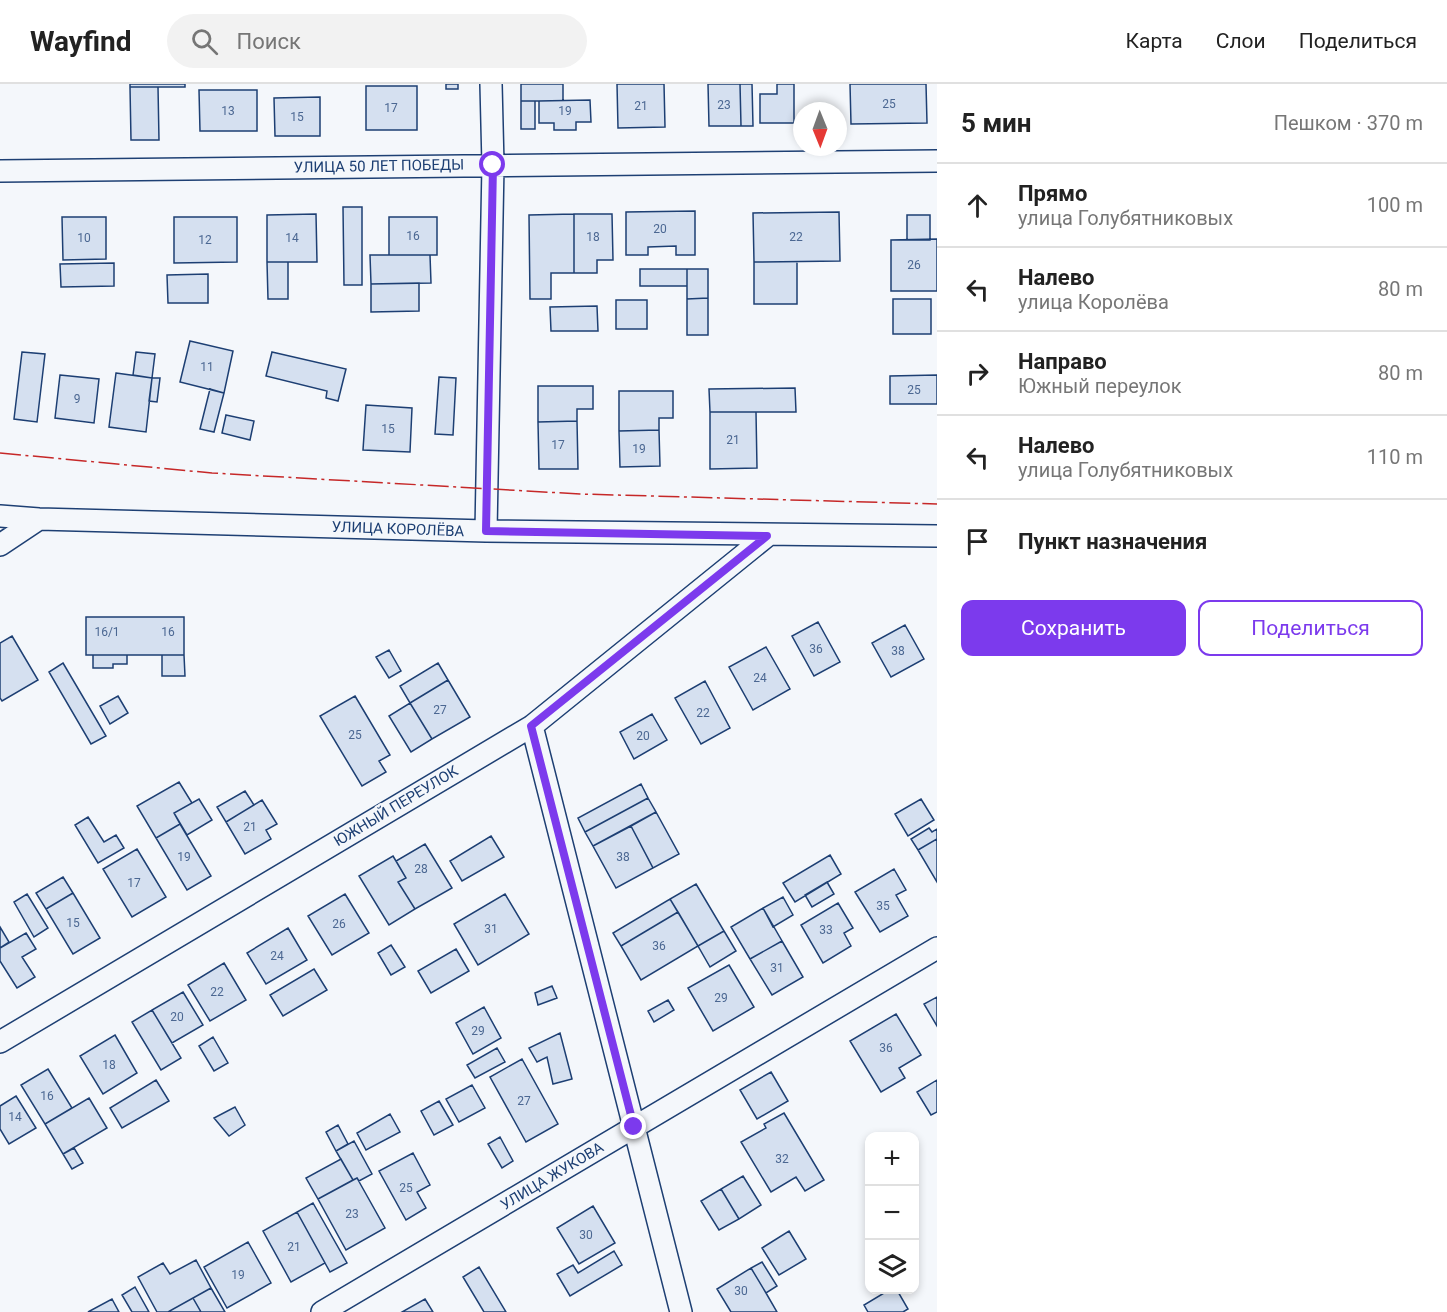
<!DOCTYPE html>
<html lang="ru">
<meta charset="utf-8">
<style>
:root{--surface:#fff;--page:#f2f2f2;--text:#222;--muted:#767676;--line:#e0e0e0;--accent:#7c3aed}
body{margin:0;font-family:Roboto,sans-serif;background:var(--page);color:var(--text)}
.controls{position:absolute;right:18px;bottom:18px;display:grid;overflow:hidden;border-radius:12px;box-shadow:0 3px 9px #0003}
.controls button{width:54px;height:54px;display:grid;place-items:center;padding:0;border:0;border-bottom:2px solid var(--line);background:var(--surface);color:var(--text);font:30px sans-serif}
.compass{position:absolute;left:793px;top:18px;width:54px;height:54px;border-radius:50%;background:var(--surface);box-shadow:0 3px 9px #0003;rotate:179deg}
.stop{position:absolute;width:18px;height:18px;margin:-14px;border:4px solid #7c3aed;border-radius:50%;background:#fff}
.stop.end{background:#7c3aed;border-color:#fff;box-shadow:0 2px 6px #0008}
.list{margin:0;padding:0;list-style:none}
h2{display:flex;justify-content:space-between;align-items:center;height:78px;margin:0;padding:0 24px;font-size:26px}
h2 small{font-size:20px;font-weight:400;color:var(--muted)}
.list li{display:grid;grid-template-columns:39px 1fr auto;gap:18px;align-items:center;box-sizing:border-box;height:84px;padding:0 24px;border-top:2px solid var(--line)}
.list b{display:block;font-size:22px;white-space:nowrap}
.list p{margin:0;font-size:20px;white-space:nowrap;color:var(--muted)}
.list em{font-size:20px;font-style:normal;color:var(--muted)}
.actions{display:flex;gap:12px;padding:18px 24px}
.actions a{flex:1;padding:14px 0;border:2px solid var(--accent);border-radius:12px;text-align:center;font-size:21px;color:var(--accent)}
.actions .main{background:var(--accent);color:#fff}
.icon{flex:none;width:33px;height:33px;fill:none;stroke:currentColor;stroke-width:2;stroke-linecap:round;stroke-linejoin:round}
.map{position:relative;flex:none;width:937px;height:1228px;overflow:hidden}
header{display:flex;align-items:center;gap:36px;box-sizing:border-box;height:84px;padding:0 30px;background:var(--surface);border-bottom:2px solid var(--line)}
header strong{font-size:28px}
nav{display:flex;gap:33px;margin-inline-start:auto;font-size:21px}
.search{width:420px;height:54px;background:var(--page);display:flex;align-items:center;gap:15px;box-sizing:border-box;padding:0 21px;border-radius:33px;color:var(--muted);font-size:22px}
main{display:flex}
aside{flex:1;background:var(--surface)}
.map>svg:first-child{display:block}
.building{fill:#d5e0f0;stroke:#1d3f73;stroke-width:1.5}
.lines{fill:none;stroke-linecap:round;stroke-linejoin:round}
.minor-casing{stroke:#1d3f73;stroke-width:24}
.minor{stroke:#f4f7fb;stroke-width:21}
.power{stroke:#c62828;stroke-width:1.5;stroke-dasharray:21 4.5 3 4.5;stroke-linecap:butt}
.route{stroke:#7c3aed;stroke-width:8}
.labels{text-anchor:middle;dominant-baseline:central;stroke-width:4.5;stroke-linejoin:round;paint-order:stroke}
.number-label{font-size:12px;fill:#4b6792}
.street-label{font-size:15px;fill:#1d3f73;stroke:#f4f7fb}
</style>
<header>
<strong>Wayfind</strong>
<div class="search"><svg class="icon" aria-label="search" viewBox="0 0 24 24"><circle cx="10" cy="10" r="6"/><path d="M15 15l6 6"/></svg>Поиск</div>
<nav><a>Карта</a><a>Слои</a><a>Поделиться</a></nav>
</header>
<main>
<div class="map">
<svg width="937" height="1228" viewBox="0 0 937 1228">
<rect width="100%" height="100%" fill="#f4f7fb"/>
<path class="building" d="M130 0H185V3H130Z
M446 0H458V5H446Z
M521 0H563V17H521Z
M617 0H664L665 43 618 44Z
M708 0H740L741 42H709Z
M740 0H752L753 42H741Z
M777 0H794V39H760V10H777Z
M850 0H926L927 39 851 40Z
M366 2H417V46H366Z
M130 3H158L159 56H131Z
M199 6H257V47H200Z
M320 13V52H275L274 14Z
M590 16 591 38H576V46H554V39H539V17Z
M521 17H535V45H521Z
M343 123H362V201H344Z
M695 127V171H676V162L648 163V171H626V128Z
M839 128 840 177 754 178 753 129Z
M316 130 317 178H267V131Z
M574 130H612L613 176H597V189H574Z
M574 130V189H551V215H530L529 131Z
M907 131H930V156H907Z
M62 133H106V175L63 176Z
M174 133H237V178L174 179Z
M389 133H437V171H389Z
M937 155V207H891V156Z
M370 171H430L431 199 371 200Z
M267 178H288V215H268Z
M754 178H797V220H754Z
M114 179V202L61 203 60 180Z
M640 185H687V202H640Z
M687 185H708V214L687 215Z
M208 190V219H168L167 191Z
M419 199V227L371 228V200Z
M708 214V251H687V215Z
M893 215H931V250H893Z
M616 216H647V245H616Z
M597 222 598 247H551L550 223Z
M190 257 233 267 224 309 180 298Z
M22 268 45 270 37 338 14 335Z
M136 268 155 270 152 294 133 291Z
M272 268 346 285 338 317 326 314 327 307 266 292Z
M116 289 152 294 146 348 109 343Z
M60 291 99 295 94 339 55 334Z
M937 291V320H890V292Z
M439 293 456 294 453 351 435 350Z
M152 294H160L157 318 149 317Z
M538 302H593V325H577V337L538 338Z
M795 304 796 328H710L709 305Z
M210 305 224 309 214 348 200 345Z
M619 307H673V334H659V346L619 347Z
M366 321 412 324 410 368 363 366Z
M710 328H756L757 384 710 385Z
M226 331 254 337 250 356 222 349Z
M577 337 578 385H539L538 338Z
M659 346 660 382 620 383 619 347Z
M86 533H184V571H86Z
M818 538 840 578 814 592 792 552Z
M905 541 924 575 891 593 872 559Z
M12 552 38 596 2 617 0 614V559Z
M766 563 790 605 753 626 729 583Z
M389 566 401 587 389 594 376 573Z
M93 571H127V580H113V584H93Z
M162 571H184L185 592H162Z
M63 579 106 652 91 660 49 588Z
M438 579 448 596 410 619 400 602Z
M448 596 470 633 432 655 410 619Z
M705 597 730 644 701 660 675 614Z
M118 612 128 629 110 640 100 622Z
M355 612 390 671 379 677 386 688 362 702 320 632Z
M410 619 432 655 411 668 389 632Z
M652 630 667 656 634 675 620 648Z
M179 698 192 719 174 729 180 740 156 754 137 722Z
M641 700 648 714 585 748 578 734Z
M245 707 254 721 226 738 217 723Z
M648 714 656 728 593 762 585 748Z
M199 715 212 736 187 751 174 729Z
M921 715 934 736 908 752 895 730Z
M262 716 277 740 266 746 271 755 245 770 226 738Z
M656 728 679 770 653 784 631 742Z
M88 733 104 758 116 751 124 764 98 779 75 741Z
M180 740 211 792 187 806 156 754Z
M631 742 653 784 616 804 593 762Z
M929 744 932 748 937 745V755L918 766 911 755Z
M491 752 504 773 462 797 450 777Z
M937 755V798L918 766Z
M425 760 452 804 415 825 398 798 406 794 396 777Z
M137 765 166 813 132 833 103 785Z
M830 771 841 790 795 818 783 799Z
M393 772 406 794 398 798 415 825 389 841 359 792Z
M894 785 906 806 896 811 908 832 880 848 855 808Z
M63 793 73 809 46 825 36 809Z
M827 798 834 810 812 823 805 811Z
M696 800 724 847 698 862 670 815Z
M73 809 100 854 73 870 46 825Z
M27 810 48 844 34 853 14 818Z
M345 810 369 849 332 871 308 832Z
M505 810 529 850 478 881 454 840Z
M783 813 793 831 773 843 763 824Z
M670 815 678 828 621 862 613 849Z
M838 819 853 844 844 849 851 862 823 879 801 841Z
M763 824 782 857 750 875 731 843Z
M678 828 698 862 641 896 621 862Z
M0 843 9 858 0 864Z
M288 844 307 876 266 900 247 869Z
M724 847 736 867 710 883 698 862Z
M26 849 36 865 22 873 35 893 17 904 0 877V864Z
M782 857 803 893 772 911 750 875Z
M391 861 405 883 391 891 378 869Z
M456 865 469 887 431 909 418 887Z
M224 879 246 916 210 937 188 901Z
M729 881 754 923 713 947 688 904Z
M314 885 327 906 283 932 270 911Z
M552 902 557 914 538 921 535 909Z
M183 908 203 941 172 959 152 926Z
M937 913V942L924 920Z
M668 916 674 926 654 938 648 927Z
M484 923 501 954 473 970 456 939Z
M152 926 181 974 161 986 132 938Z
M896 930 921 971 899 984 905 994 881 1008 850 957Z
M560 949 572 995 553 1000 547 973 537 978 529 964Z
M115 951 137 989 103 1010 80 972Z
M213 953 228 979 214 987 199 962Z
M497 964 505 978 475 994 467 981Z
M522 975 558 1040 526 1058 490 993Z
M48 985 72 1024 45 1040 21 1001Z
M771 988 788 1017 757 1035 740 1006Z
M156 996 169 1017 122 1044 110 1024Z
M937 996V1028L931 1031 917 1008Z
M472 1001 485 1024 459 1038 446 1015Z
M16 1012 36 1044 9 1060 0 1045V1022Z
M89 1014 107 1044 63 1070 45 1040Z
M439 1017 453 1041 434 1051 421 1027Z
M235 1023 245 1041 229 1052 214 1034Z
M784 1029 824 1096 805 1107 796 1093 771 1108 741 1058 766 1044 764 1040Z
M390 1030 400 1048 366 1066 357 1049Z
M338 1041 348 1060 336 1067 326 1048Z
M500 1053 513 1077 502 1084 488 1060Z
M354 1057 372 1090 359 1097 357 1094 353 1096 336 1067Z
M74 1064 83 1079 72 1085 63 1070Z
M413 1069 430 1101 417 1108 426 1124 406 1136 379 1087Z
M341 1075 353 1096 318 1115 306 1094Z
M743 1092 761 1121 739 1135 721 1105Z
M357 1094 385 1144 346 1166 318 1115Z
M721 1105 739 1135 719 1146 701 1117Z
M313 1119 347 1179 330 1188 297 1128Z
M593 1122 615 1159 579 1180 557 1144Z
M297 1128 325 1179 291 1198 263 1147Z
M789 1147 806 1175 779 1191 762 1164Z
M248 1158 271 1199 227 1224 204 1183Z
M614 1167 622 1181 570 1212 557 1190 573 1181 578 1189Z
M196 1176 211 1204 168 1228H157L138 1193 163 1179 170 1190Z
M762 1178 777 1202 766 1209 751 1184Z
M479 1183 506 1228H484L463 1193Z
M751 1184 766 1209 777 1228H731L717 1205Z
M135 1203 149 1228H132L122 1211Z
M211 1204 225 1228H201L193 1214Z
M889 1206H897L908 1225 903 1228H868L864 1221Z
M193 1214 201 1228H168Z
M112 1215 119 1228H88Z
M425 1215 433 1228H402Z"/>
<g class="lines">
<g class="minor-casing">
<path id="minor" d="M0 87 937 77
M0 432 39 435 486 447 937 452
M486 447 493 81 491 0
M0 461 39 435
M532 642 681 1228
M0 958 532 642 767 452
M322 1228 937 864"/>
</g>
<use href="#minor" class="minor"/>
<path class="power" d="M0 369 212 389 580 410 937 420"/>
</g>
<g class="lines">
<path class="route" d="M493 81 486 447 767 452 531 642 634 1043"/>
</g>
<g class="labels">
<g class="number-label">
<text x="889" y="20">25</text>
<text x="724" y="21">23</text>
<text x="641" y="22">21</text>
<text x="391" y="24">17</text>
<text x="228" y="27">13</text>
<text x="565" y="27">19</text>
<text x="297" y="33">15</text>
<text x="660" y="145">20</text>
<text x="413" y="152">16</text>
<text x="593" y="153">18</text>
<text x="796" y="153">22</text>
<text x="84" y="154">10</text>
<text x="292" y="154">14</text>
<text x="205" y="156">12</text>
<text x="914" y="181">26</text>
<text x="207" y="283">11</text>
<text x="914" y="306">25</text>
<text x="77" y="315">9</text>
<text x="388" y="345">15</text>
<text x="733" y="356">21</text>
<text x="558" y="361">17</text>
<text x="639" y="365">19</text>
<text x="107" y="548">16/1</text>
<text x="168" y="548">16</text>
<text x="816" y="565">36</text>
<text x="898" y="567">38</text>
<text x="760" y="594">24</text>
<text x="440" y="626">27</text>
<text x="703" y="629">22</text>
<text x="355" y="651">25</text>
<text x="643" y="652">20</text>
<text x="250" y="743">21</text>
<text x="184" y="773">19</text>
<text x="623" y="773">38</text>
<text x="421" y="785">28</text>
<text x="134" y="799">17</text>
<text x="883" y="822">35</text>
<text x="73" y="839">15</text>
<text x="339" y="840">26</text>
<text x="491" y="845">31</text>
<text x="826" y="846">33</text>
<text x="659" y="862">36</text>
<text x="277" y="872">24</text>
<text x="777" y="884">31</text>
<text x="217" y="908">22</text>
<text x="721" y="914">29</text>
<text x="177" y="933">20</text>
<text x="478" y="947">29</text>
<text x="886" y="964">36</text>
<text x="109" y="981">18</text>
<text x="47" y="1012">16</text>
<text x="524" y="1017">27</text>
<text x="15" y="1033">14</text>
<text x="782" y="1075">32</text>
<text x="406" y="1104">25</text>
<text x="352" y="1130">23</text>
<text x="586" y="1151">30</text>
<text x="294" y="1163">21</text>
<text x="238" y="1191">19</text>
<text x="741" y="1207">30</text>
</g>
<g class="street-label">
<text transform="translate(379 82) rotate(-1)">УЛИЦА 50 ЛЕТ ПОБЕДЫ</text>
<text transform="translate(398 445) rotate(2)">УЛИЦА КОРОЛЁВА</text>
<text transform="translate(396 722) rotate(-31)">ЮЖНЫЙ ПЕРЕУЛОК</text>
<text transform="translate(552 1092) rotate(-31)">УЛИЦА ЖУКОВА</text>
</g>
</g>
</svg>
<div class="controls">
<button>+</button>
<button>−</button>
<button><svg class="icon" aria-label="layers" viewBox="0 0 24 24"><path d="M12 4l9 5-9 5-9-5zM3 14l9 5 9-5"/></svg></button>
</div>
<svg class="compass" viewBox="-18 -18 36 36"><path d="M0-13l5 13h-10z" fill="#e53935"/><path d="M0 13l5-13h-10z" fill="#767676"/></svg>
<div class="stop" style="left:493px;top:81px"></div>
<div class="stop end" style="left:634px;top:1043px"></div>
</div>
<aside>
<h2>5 мин<small>Пешком · 370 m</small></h2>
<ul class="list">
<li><svg class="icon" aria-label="ahead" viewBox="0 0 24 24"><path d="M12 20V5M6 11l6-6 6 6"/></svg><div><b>Прямо</b><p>улица Голубятниковых</p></div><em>100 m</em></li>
<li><svg class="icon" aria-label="left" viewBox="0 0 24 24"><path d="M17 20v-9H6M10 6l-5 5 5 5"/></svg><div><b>Налево</b><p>улица Королёва</p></div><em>80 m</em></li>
<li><svg class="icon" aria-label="right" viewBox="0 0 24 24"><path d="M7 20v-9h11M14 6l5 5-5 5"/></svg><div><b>Направо</b><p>Южный переулок</p></div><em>80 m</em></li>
<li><svg class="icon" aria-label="left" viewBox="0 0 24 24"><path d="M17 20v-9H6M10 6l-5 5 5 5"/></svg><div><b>Налево</b><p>улица Голубятниковых</p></div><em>110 m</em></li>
<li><svg class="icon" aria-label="arrive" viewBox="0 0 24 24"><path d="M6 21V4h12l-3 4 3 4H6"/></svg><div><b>Пункт назначения</b></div></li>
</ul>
<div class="actions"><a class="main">Сохранить</a><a>Поделиться</a></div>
</aside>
</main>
